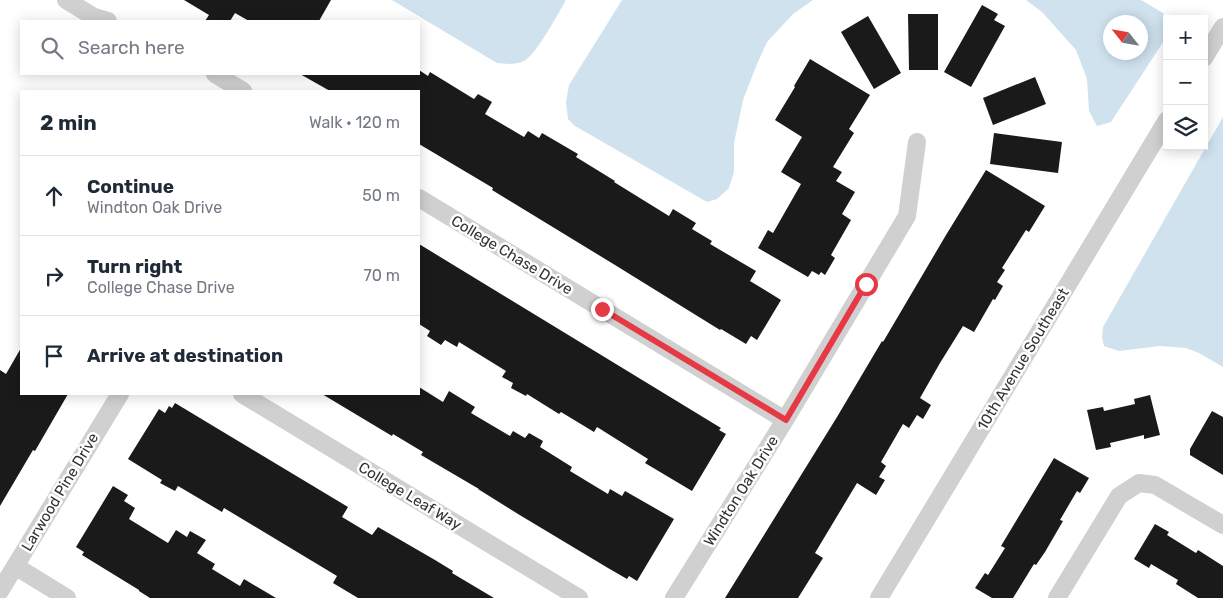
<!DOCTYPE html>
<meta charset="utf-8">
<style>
:root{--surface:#fff;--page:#f6f6f7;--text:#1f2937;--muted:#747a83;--line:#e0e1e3}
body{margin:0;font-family:Rubik,sans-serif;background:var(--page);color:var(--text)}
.controls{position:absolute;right:15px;top:15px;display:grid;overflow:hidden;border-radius:0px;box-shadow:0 2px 12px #0003}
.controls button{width:45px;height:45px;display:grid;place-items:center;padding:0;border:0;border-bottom:1px solid var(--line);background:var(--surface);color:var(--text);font:25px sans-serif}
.compass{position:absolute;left:1103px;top:15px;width:45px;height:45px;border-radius:50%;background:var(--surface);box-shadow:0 2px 12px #0003;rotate:301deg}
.stop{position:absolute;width:15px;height:15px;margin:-11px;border:4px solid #e63946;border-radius:50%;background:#fff}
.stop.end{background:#e63946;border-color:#fff;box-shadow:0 1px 5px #0008}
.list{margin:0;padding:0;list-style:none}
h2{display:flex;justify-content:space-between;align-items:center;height:65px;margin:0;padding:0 20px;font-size:21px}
h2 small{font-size:16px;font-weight:400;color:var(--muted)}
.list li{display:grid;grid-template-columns:32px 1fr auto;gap:15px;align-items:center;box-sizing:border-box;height:80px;padding:0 20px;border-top:1px solid var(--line)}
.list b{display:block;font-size:19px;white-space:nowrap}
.list p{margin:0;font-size:16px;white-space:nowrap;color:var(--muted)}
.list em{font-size:16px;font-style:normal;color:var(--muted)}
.icon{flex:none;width:28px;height:28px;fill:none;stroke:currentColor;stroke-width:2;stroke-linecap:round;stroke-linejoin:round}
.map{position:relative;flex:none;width:1223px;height:598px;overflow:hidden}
.search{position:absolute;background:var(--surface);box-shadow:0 2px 12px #0003;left:20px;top:20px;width:400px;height:55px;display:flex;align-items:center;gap:12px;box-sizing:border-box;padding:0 18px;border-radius:0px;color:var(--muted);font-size:19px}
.panel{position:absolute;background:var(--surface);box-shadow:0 2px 12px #0003;left:20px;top:90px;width:400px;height:305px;border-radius:0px}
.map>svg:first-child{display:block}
.water{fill:#cfe2ee;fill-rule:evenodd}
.building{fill:#1a1a1a}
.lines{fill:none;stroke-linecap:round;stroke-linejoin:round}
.street{stroke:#d0d0d0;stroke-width:18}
.route{stroke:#e63946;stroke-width:6}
.labels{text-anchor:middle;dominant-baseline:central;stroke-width:5;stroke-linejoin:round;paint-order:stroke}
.street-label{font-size:15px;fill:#333;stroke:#fff}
</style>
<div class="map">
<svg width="1223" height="598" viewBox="0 0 1223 598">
<rect width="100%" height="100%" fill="#fff"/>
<path class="water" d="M392 0H566C558 14 536 55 524 61 515 65 506 64 497 63Z
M622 0H813L793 14 767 42 757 64 743 100 734 143V172L729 188 717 199 707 202 575 126 568 119 566 102 569 85Z
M1026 0H1141L1163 13 1167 20V36L1111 122 1097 126 1089 111 1087 79 1076 50 1042 12ZM1140 22V52H1110V22Z
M1223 117V367L1199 353 1186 348 1160 346 1119 351 1104 346 1102 337 1103 327Z"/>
<path class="building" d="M184 0H331L319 21H249L235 13 230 21H205L209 15Z
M982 5 998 14 994 20 1005 26 971 87 944 72Z
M908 14H938V70H909Z
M868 16 901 73 874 89 841 32Z
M810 59 870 95 849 129 854 133 833 167 842 172 836 181 855 192 842 214 851 220 831 255 835 258 825 275 821 272 819 275 812 271 808 277 758 248 768 230 773 233 801 184 781 172 802 137 775 120 795 87 794 86Z
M419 70 428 76 430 72 474 99 478 94 492 102 485 114 524 137 528 131 539 138 542 133 578 154 576 157 615 181 614 182 669 216 673 209 696 223 692 229 712 241 710 244 756 271 750 281 781 300 757 340 751 336 746 344 721 329 720 330 615 265 492 190 493 188 419 144V91H330L300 74H419Z
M1035 77 1046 104 993 125 983 98Z
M994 133 1062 142 1058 173 990 164Z
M986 170 1045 206 1029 232 1026 230 1002 268 1005 270 997 282 1003 286 995 300 993 299 974 332 963 326 940 363 920 398 931 405 923 419 917 415 909 428 903 424 881 462 886 466 879 477 885 480 876 495 857 483 815 553 823 558 798 598H725L837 417 882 341 883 342 946 235Z
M419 244 721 428 719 430 726 434 692 491 645 463 648 459 597 427 594 432 561 412 559 414 527 394 526 396 511 388 513 383 502 377 506 371 459 342 457 347 445 340 441 345 427 336 430 331 419 324Z
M21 348V394H68L35 451 33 450 0 506V370L6 374Z
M419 387 443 402 449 391 475 407 471 413 510 436 513 431 525 438 529 433 543 441 540 447 572 467 570 471 608 494 610 489 622 496 625 491 674 519 637 581 629 576 627 579 608 568 518 514 478 489H479L421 455 423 452 393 434 392 436 322 394H419Z
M1150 395 1160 435 1144 439V435L1110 443 1111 447 1096 450 1087 410 1103 407 1104 411 1135 404 1134 399Z
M175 403 348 507 342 517 372 535 378 527 435 560 453 571 452 573 494 598H358L333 583 337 576 224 508 222 512 178 486 175 491 160 483 162 480 128 459 159 409 165 413 169 406 172 408Z
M1212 411 1223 417V475L1190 455V449Z
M1054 458 1089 478 1080 493 1077 491 1060 520 1063 521 1045 552 1036 565 1034 564 1013 598H992L975 588 985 573 988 575 1005 548 1001 546Z
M113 486 128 495 124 501 135 508 129 519 168 543 176 530 187 537 190 531 206 540 197 553 215 564 212 569 240 586 244 579 276 598H150L139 591V590L82 555 84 552 76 547Z
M1155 524 1169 532 1167 535 1196 553 1198 550 1223 566V598H1198L1176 584 1178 580 1151 564 1149 568 1134 559Z"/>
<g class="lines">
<path class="street" d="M66 0 94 17 108 21
M1204 58 1223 27
M215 74 243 91
M419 198 785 420
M242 394 579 598
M15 566 67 598
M0 591 120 394
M674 598 785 420 907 216 917 142
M879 598 1167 120
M1057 598 1119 496 1139 483 1155 485 1223 525"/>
</g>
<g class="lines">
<path class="route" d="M602 309 786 420 866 284"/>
</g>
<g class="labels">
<g class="street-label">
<text transform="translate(512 255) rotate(31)">College Chase Drive</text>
<text transform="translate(1023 359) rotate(-59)">10th Avenue Southeast</text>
<text transform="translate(741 491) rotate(-58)">Windton Oak Drive</text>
<text transform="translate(60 492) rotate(-59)">Larwood Pine Drive</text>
<text transform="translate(410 496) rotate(31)">College Leaf Way</text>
</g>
</g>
</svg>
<div class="controls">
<button>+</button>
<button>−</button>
<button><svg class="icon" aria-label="layers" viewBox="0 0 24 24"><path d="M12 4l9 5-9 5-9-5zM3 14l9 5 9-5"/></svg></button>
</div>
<svg class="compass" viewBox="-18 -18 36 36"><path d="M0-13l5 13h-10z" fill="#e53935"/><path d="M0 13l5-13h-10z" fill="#747a83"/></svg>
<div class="stop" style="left:866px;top:284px"></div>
<div class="stop end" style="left:602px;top:309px"></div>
<div class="search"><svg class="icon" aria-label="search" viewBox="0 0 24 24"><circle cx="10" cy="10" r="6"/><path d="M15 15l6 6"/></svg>Search here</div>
<section class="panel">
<h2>2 min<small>Walk · 120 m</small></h2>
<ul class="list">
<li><svg class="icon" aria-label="ahead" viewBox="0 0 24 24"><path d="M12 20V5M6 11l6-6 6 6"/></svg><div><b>Continue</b><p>Windton Oak Drive</p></div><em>50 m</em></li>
<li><svg class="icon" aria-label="right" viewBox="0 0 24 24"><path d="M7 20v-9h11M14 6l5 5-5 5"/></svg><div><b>Turn right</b><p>College Chase Drive</p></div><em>70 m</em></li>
<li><svg class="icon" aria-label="arrive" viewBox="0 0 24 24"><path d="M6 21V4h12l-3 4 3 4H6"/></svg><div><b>Arrive at destination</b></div></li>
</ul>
</section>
</div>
